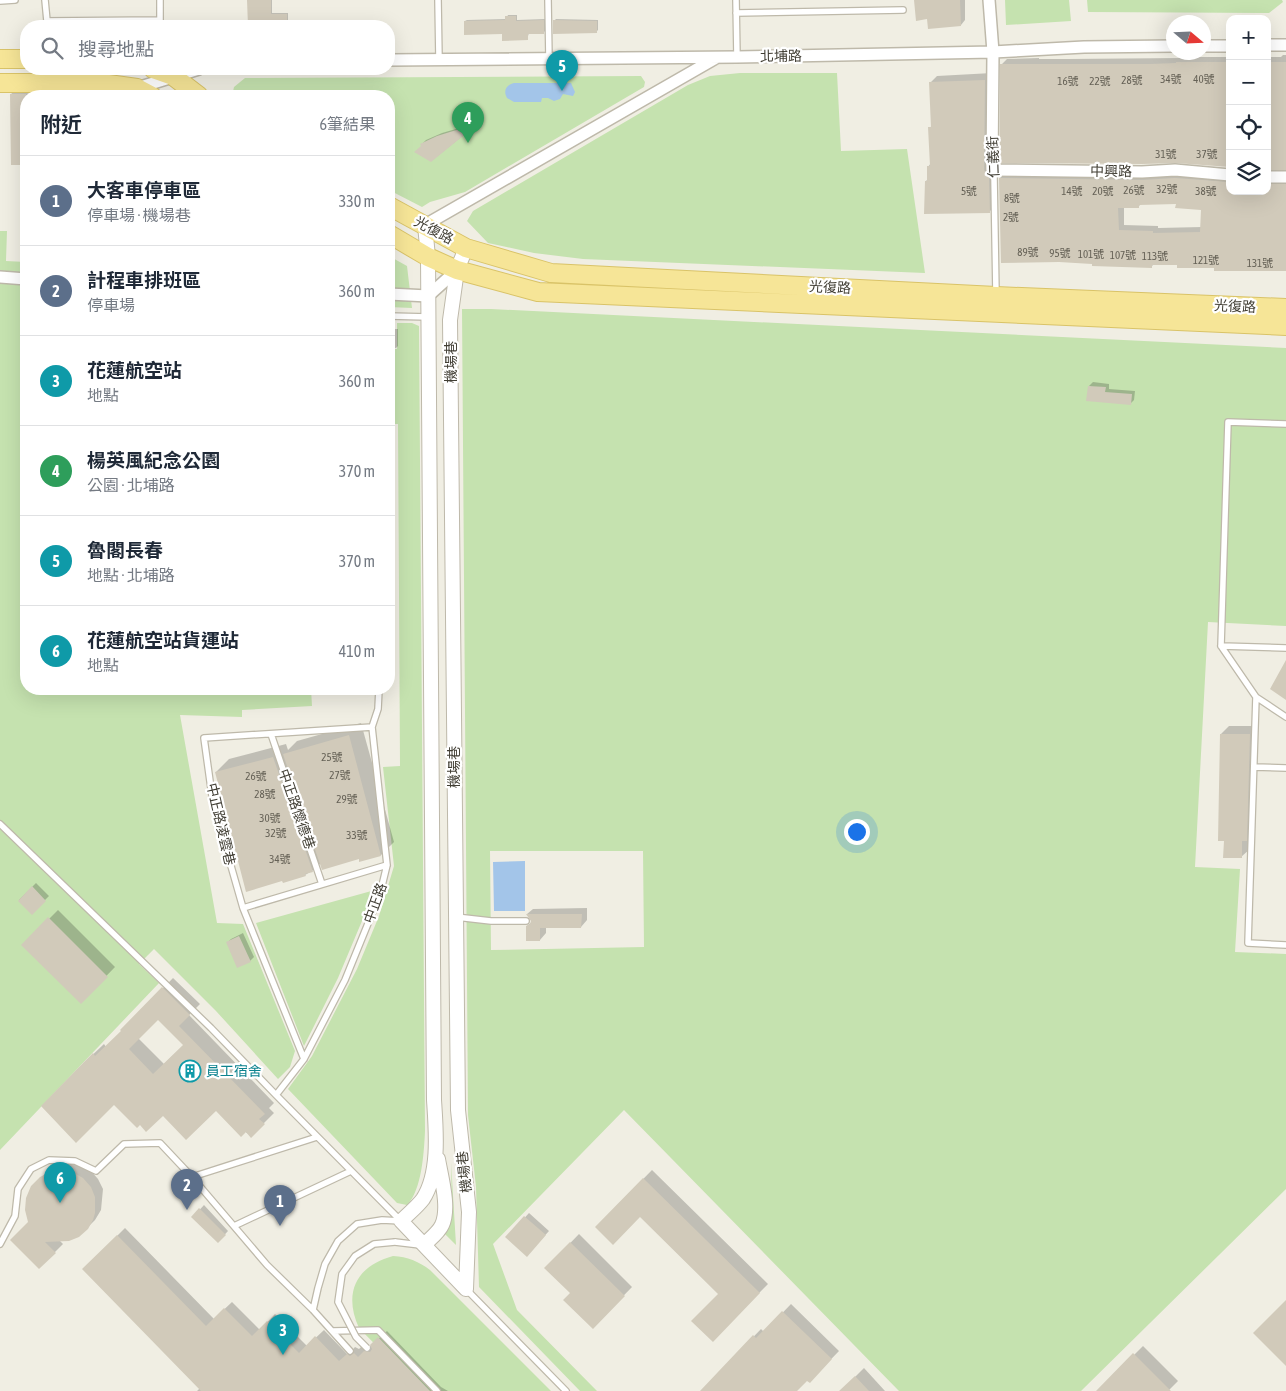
<!DOCTYPE html>
<html lang="zh-TW">
<meta charset="utf-8">
<style>
:root{--surface:#fff;--page:#f2f2f3;--text:#1f2937;--muted:#747a83;--line:#e0e1e3;--accent:#e95522}
body{margin:0;font-family:"Asap Condensed","Noto Sans TC",sans-serif;background:var(--page);color:var(--text)}
.controls{position:absolute;right:15px;top:15px;display:grid;overflow:hidden;border-radius:10px;box-shadow:0 5px 20px #0002}
.controls button{width:45px;height:45px;display:grid;place-items:center;padding:0;border:0;border-bottom:1px solid var(--line);background:var(--surface);color:var(--text);font:25px sans-serif}
.compass{position:absolute;left:1166px;top:15px;width:45px;height:45px;border-radius:50%;background:var(--surface);box-shadow:0 5px 20px #0002;rotate:109deg}
.you{position:absolute;left:856px;top:831px;width:18px;height:18px;margin:-12px;border:4px solid #fff;border-radius:50%;background:#1a73e8;box-shadow:0 0 0 8px #1a73e833}
.badge{display:grid;place-items:center;width:32px;height:32px;border-radius:50%;background:var(--accent);color:#fff;font-size:16px;font-weight:700}
.pin{position:absolute;translate:-50% -41px;filter:drop-shadow(0 1px 2px #0008)}
.pin::after{content:'';position:absolute;top:26px;width:18px;height:15px;background:inherit;clip-path:polygon(0 0,100% 0,50% 100%)}
.list{margin:0;padding:0;list-style:none}
h2{display:flex;justify-content:space-between;align-items:center;height:65px;margin:0;padding:0 20px;font-size:21px}
h2 small{font-size:16px;font-weight:400;color:var(--muted)}
.list li{display:grid;grid-template-columns:32px 1fr auto;gap:15px;align-items:center;box-sizing:border-box;height:90px;padding:0 20px;border-top:1px solid var(--line)}
.list b{display:block;font-size:19px;white-space:nowrap}
.list p{margin:0;font-size:16px;white-space:nowrap;color:var(--muted)}
.list em{font-size:16px;font-style:normal;color:var(--muted)}
.icon{flex:none;width:28px;height:28px;fill:none;stroke:currentColor;stroke-width:2;stroke-linecap:round;stroke-linejoin:round}
.map{position:relative;flex:none;width:1286px;height:1391px;overflow:hidden}
.search{position:absolute;background:var(--surface);box-shadow:0 5px 20px #0002;left:20px;top:20px;width:375px;height:55px;display:flex;align-items:center;gap:12px;box-sizing:border-box;padding:0 18px;border-radius:20px;color:var(--muted);font-size:19px}
.panel{position:absolute;background:var(--surface);box-shadow:0 5px 20px #0002;left:20px;top:90px;width:375px;height:605px;border-radius:20px}
.map>svg:first-child{display:block}
.green{fill:#c5e2af;fill-rule:evenodd}
.water{fill:#a3c5e9}
.shadow{fill:#0003;fill-rule:evenodd}
.building{fill:#d1caba;fill-rule:evenodd}
.lines{fill:none;stroke-linecap:round;stroke-linejoin:round}
.service-casing{stroke:#beb9aa;stroke-width:8}
.minor-casing{stroke:#beb9aa;stroke-width:14}
.tertiary-casing{stroke:#beb9aa;stroke-width:16}
.primary-casing{stroke:#d9c368;stroke-width:20}
.service{stroke:#fff;stroke-width:5.5}
.minor{stroke:#fff;stroke-width:11}
.tertiary{stroke:#fff;stroke-width:14}
.primary{stroke:#f6e597;stroke-width:18}
.service-bridge-casing{stroke:#beb9aa;stroke-width:8;stroke-linecap:butt}
.service-bridge{stroke:#fff;stroke-width:5.5}
.labels{text-anchor:middle;dominant-baseline:central;stroke-width:4.5;stroke-linejoin:round;paint-order:stroke}
.number-label{font-size:11px;fill:#656156}
.street-label{font-size:14px;fill:#413e34;stroke:#fff}
.culture-label{font-size:14px;fill:#0d838f;stroke:#fff;text-anchor:start}
</style>
<div class="map">
<svg width="1286" height="1391" viewBox="0 0 1286 1391">
<rect width="100%" height="100%" fill="#f0eee3"/>
<path class="green" d="M1005 0H1069L1071 21 1006 25Z
M1087 0H1282L1283 2 1269 13 1088 12Z
M740 73H837L841 151 907 149 925 273 583 259 534 253 488 243 467 221 473 211 688 85 710 76Z
M641 76 645 82 644 87 465 192 430 202 422 207 389 190V96H232L234 87 245 78Z
M0 231H7L6 261 26 262V689H311L312 706 242 710V717L180 715 217 923 243 924 295 1051 290 1067 278 1079 216 1011 154 949 139 964 159 983 0 1150Z
M389 256 407 266 412 308 389 307Z
M462 309H491L1286 348V626L1208 622 1195 867 1240 869 1235 952 1286 954V1189L1081 1391H899L624 1110 493 1244 517 1310 597 1391H580L479 1287 476 1187 468 1115ZM643 851 644 947 491 950 490 851Z
M397 323H412L419 326 425 1131C424 1152 422 1190 407 1205L397 1203 288 1089 312 1056 357 969 379 916 394 866 383 767 400 766 398 424H389V349H397Z
M375 890 338 978 304 1046 256 923Z
M451 1162 456 1245 444 1233 451 1222 452 1213Z
M393 1256C408 1257 418 1261 430 1270L551 1391H421L359 1328C343 1293 356 1266 393 1256Z"/>
<path class="water" d="M514 83H571L575 92 573 96 563 94 560 99 554 101 548 98H542L541 102H514L507 98C503 91 506 85 514 83Z
M525 861V911H494L493 862Z"/>
<path class="shadow" d="M249 0H272V13H288V26H249Z
M915 0H965V20L961 25 929 18Z
M508 15H517V20L545 19V31L543 33H529L527 39 465 21 467 20 506 19Z
M556 19 598 20V30L596 32 554 21Z
M1283 55H1286V168H1267V57H1281Z
M1183 57H1230V166L1002 64 1007 59 1039 58V59H1067L1182 58Z
M992 73 996 205 989 212 926 181 928 179V167L931 163 930 128 932 125 930 83 937 76Z
M18 88 36 89V96H26V164H12L11 94Z
M480 122 431 161 422 144 426 140 442 133Z
M1006 172 1230 177V191H1267V176L1286 179V270L1215 267 1179 263H1155L1151 267 1000 178ZM1142 203H1177L1202 209V227L1158 228V226L1124 225V207H1138Z
M389 325V329H398V346L396 348 389 347Z
M1093 382 1109 384V389L1135 391 1134 400 1130 404 1089 386Z
M361 723 394 842 381 855 321 863 312 871 305 875 216 772 229 759 286 744 288 750 297 741Z
M1229 726H1258L1255 831 1250 836V849L1241 857 1225 840 1221 734Z
M36 883 49 896 32 913 19 900Z
M587 908V920L581 927H546V933L540 940 527 926 532 922 527 914 533 909Z
M58 910 115 967 81 1002 23 945Z
M243 933 254 957 250 961 227 943 231 939Z
M173 978 200 1004 189 1015 274 1103 269 1108 274 1113 251 1136 216 1110 163 1114 84 1063 104 1044 106 1047ZM158 1018 184 1045 164 1064 138 1038Z
M71 1163 82 1165 91 1171 98 1179 103 1189 101 1210 95 1220 87 1228 59 1240 63 1244 39 1268 30 1222 32 1187 49 1170 60 1164Z
M652 1170 768 1284 713 1340 719 1294 640 1216 596 1227Z
M204 1205 228 1231 218 1242 193 1217Z
M529 1213 549 1231 527 1255 507 1237Z
M125 1228 214 1319 232 1302 260 1330 275 1314 307 1346 324 1330 348 1355 355 1347 359 1349 362 1346 366 1350 387 1331 441 1387 448 1391H197L200 1388 84 1269Z
M579 1234 632 1287 593 1327 572 1293 546 1268Z
M791 1304 839 1351 810 1381 807 1379 796 1391H701L761 1329 764 1332Z
M1143 1346 1178 1381 1168 1391H1098Z
M864 1368 885 1391H841Z"/>
<path class="building" d="M247 0H271V14H287V26H248Z
M914 0H960L961 26 928 29 927 19 916 21Z
M505 16H516V21L544 20V34H528V40L502 41V34L464 35V21L505 20Z
M553 20 597 21V33L553 34Z
M1176 62H1230V167L1176 163 1142 164 1000 163V64H1151L1176 63Z
M1267 62H1286V170H1267Z
M985 80 984 170 989 178 990 213 924 214 925 181H927V166H930L928 127H931L929 82Z
M10 94H26V165H11Z
M479 123 431 162 414 152 421 146 420 144 437 136Z
M999 178 1142 180 1175 178 1230 182V191H1267V184H1286V271H1214V268H1177V265H1152V268L1092 266V264L1059 262 1001 263ZM1176 204 1175 208 1201 210 1200 232 1153 233V231L1119 230 1118 208H1139V205Z
M1088 386 1106 387 1105 392 1132 394 1131 405 1086 401Z
M1286 660V700L1270 689Z
M1220 734H1250L1247 841H1242V858H1223L1224 841H1218Z
M349 735 381 856 359 862V859L322 870 283 754Z
M273 757 313 872 305 874 306 876 283 883 282 881 246 892 215 772Z
M32 886 46 901 32 915 18 901Z
M526 914H582L581 928H540V941H526V926L530 924 531 921Z
M48 917 108 977 81 1004 21 945Z
M239 936 251 962 237 968 226 942Z
M162 987 190 1015 179 1026 265 1114 259 1119 265 1124 251 1138 246 1132 241 1137 216 1111 186 1140 163 1116 146 1132 140 1125 137 1128 114 1105 76 1143 41 1106 84 1062 93 1053 95 1056 121 1031 120 1030ZM158 1020 183 1045 153 1074 129 1049Z
M63 1170 74 1173 83 1178 91 1187 95 1197V1213L93 1220 88 1229 79 1237 69 1241 45 1242 56 1253 39 1269 10 1240 28 1222 25 1210 26 1198 31 1186 40 1177 50 1172Z
M643 1178 760 1293 713 1342 691 1321 718 1294 640 1217 613 1245 595 1227Z
M199 1208 226 1235 218 1243 191 1217Z
M524 1216 546 1235 527 1257 505 1237Z
M117 1235 206 1326 224 1308 252 1336 267 1321 299 1353 315 1336 339 1361 347 1354 350 1356 354 1353 358 1357 364 1351 370 1352 372 1349 370 1345 378 1337 430 1391H201L82 1269Z
M570 1242 625 1296 593 1329 563 1300 570 1293 544 1268Z
M1286 1300V1366L1253 1333Z
M782 1311 832 1359 810 1383 807 1381 797 1391H700L753 1335 756 1338Z
M1133 1353 1171 1391H1096Z
M855 1376 869 1391H839Z"/>
<g class="lines">
<g class="service-casing">
<path id="service" d="M45 0 47 21 160 20V0
M438 0 439 59
M548 0 549 59
M736 0 737 57
M0 1 15 0
M736 13 903 10
M992 170 994 177 996 294
M389 316 428 317
M1286 424 1228 422 1221 646 1286 648
M1221 646 1256 697
M1286 717 1256 697 1248 943 1286 945
M271 734 322 884
M1254 767 1286 768
M0 824 211 1028 276 1095 401 1221
M243 908 387 865
M456 917 491 921H526
M304 1059 243 908 213 803 204 738 372 727
M276 1095 304 1059 345 980 380 894 387 865 372 727 378 709 379 689
M234 1226 351 1171
M395 1242 420 1245
M0 1244 15 1216 18 1189 31 1169 49 1160 75 1161 96 1171 124 1144 160 1143 192 1177
M466 1289 566 1391
M313 1310 267 1265 192 1177 317 1137
M333 1331 378 1330 437 1391
M350 1351 313 1310 318 1288 325 1264 338 1241 357 1224 382 1220 401 1221"/>
</g>
<g class="minor-casing">
<path id="minor" d="M989 0 993 52 992 170 1142 172 1175 170 1230 175
M1267 45H1286
M1204 46H1230
M389 60 737 57 993 52 1084 47 1174 46
M137 88 199 69
M1267 177H1286
M425 225 716 58
M0 277 26 279
M389 294 428 296 457 270"/>
</g>
<g class="tertiary-casing">
<path id="tertiary" d="M425 225 428 257 434 1100C436 1130 440 1173 423 1199 417 1207 408 1214 401 1221L466 1289
M466 248 457 270 450 320 458 1110 469 1212 466 1289
M424 1245C430 1239 439 1232 442 1225 450 1208 441 1177 438 1159"/>
</g>
<g class="primary-casing">
<path id="primary" d="M0 59H26
M153 69 173 76 199 96
M0 83H101L137 88 152 96
M389 206 466 248 551 273 996 296 1286 308
M389 234 428 257 457 270 538 292 1286 326"/>
</g>
<use href="#service" class="service"/>
<use href="#minor" class="minor"/>
<use href="#tertiary" class="tertiary"/>
<use href="#primary" class="primary"/>
<g class="service-bridge-casing">
<path id="service-bridge" d="M367 1348 356 1337 338 1302 342 1274 355 1256 374 1244 395 1242"/>
</g>
<use href="#service-bridge" class="service-bridge"/>
</g>
<defs>
<g id="building-ring" transform="scale(1.125)"><circle r="9.5" fill="#fff" stroke="#0f9aa8" stroke-width="1.5"/><path d="M-4-6H4V6H1V3H-1V6H-4ZM-2.5-4.3h1.7v1.8h-1.7ZM.8-4.3h1.7v1.8H.8ZM-2.5-1h1.7V.8h-1.7ZM.8-1h1.7V.8H.8Z" fill="#0f9aa8"/></g>
</defs>
<g fill-rule="evenodd">
<use href="#building-ring" x="190" y="1071"/>
</g>
<g class="labels">
<g class="number-label">
<text x="1171" y="79">34號</text>
<text x="1204" y="79">40號</text>
<text x="1132" y="80">28號</text>
<text x="1068" y="81">16號</text>
<text x="1100" y="81">22號</text>
<text x="1166" y="154">31號</text>
<text x="1207" y="154">37號</text>
<text x="1167" y="189">32號</text>
<text x="1134" y="190">26號</text>
<text x="969" y="191">5號</text>
<text x="1072" y="191">14號</text>
<text x="1103" y="191">20號</text>
<text x="1206" y="191">38號</text>
<text x="1012" y="198">8號</text>
<text x="1011" y="217">2號</text>
<text x="1028" y="252">89號</text>
<text x="1060" y="253">95號</text>
<text x="1091" y="254">101號</text>
<text x="1123" y="255">107號</text>
<text x="1155" y="256">113號</text>
<text x="1206" y="260">121號</text>
<text x="1260" y="263">131號</text>
<text x="332" y="757">25號</text>
<text x="340" y="775">27號</text>
<text x="256" y="776">26號</text>
<text x="265" y="794">28號</text>
<text x="347" y="799">29號</text>
<text x="270" y="818">30號</text>
<text x="276" y="833">32號</text>
<text x="357" y="835">33號</text>
<text x="280" y="859">34號</text>
</g>
<g class="street-label">
<text transform="translate(781 56) rotate(-1)">北埔路</text>
<text transform="translate(993 157) rotate(-92)">仁義街</text>
<text transform="translate(1111 171) rotate(1)">中興路</text>
<text transform="translate(434 230) rotate(28)">光復路</text>
<text transform="translate(830 287) rotate(3)">光復路</text>
<text transform="translate(1235 306) rotate(3)">光復路</text>
<text transform="translate(451 362) rotate(-90)">機場巷</text>
<text transform="translate(454 767) rotate(-90)">機場巷</text>
<text transform="translate(297 809) rotate(71)">中正路懷德巷</text>
<text transform="translate(221 824) rotate(77)">中正路凌雲巷</text>
<text transform="translate(375 903) rotate(-70)">中正路</text>
<text transform="translate(464 1172) rotate(-96)">機場巷</text>
</g>
<g class="culture-label">
<text x="206" y="1071">員工宿舍</text>
</g>
</g>
</svg>
<div class="controls">
<button>+</button>
<button>−</button>
<button><svg class="icon" aria-label="locate" viewBox="0 0 24 24"><circle cx="12" cy="12" r="6"/><path d="M12 2v4M12 18v4M2 12h4M18 12h4"/></svg></button>
<button><svg class="icon" aria-label="layers" viewBox="0 0 24 24"><path d="M12 4l9 5-9 5-9-5zM3 14l9 5 9-5"/></svg></button>
</div>
<svg class="compass" viewBox="-18 -18 36 36"><path d="M0-13l5 13h-10z" fill="#e53935"/><path d="M0 13l5-13h-10z" fill="#747a83"/></svg>
<div class="you"></div>
<div class="pin badge" style="left:280px;top:1226px;background:#5c6f8a">1</div>
<div class="pin badge" style="left:187px;top:1210px;background:#5c6f8a">2</div>
<div class="pin badge" style="left:283px;top:1355px;background:#0f9aa8">3</div>
<div class="pin badge" style="left:468px;top:143px;background:#2e9e5b">4</div>
<div class="pin badge" style="left:562px;top:91px;background:#0f9aa8">5</div>
<div class="pin badge" style="left:60px;top:1203px;background:#0f9aa8">6</div>
<div class="search"><svg class="icon" aria-label="search" viewBox="0 0 24 24"><circle cx="10" cy="10" r="6"/><path d="M15 15l6 6"/></svg>搜尋地點</div>
<section class="panel">
<h2>附近<small>6筆結果</small></h2>
<ul class="list">
<li><span class="badge" style="background:#5c6f8a">1</span><div><b>大客車停車區</b><p>停車場 · 機場巷</p></div><em>330 m</em></li>
<li><span class="badge" style="background:#5c6f8a">2</span><div><b>計程車排班區</b><p>停車場</p></div><em>360 m</em></li>
<li><span class="badge" style="background:#0f9aa8">3</span><div><b>花蓮航空站</b><p>地點</p></div><em>360 m</em></li>
<li><span class="badge" style="background:#2e9e5b">4</span><div><b>楊英風紀念公園</b><p>公園 · 北埔路</p></div><em>370 m</em></li>
<li><span class="badge" style="background:#0f9aa8">5</span><div><b>魯閣長春</b><p>地點 · 北埔路</p></div><em>370 m</em></li>
<li><span class="badge" style="background:#0f9aa8">6</span><div><b>花蓮航空站貨運站</b><p>地點</p></div><em>410 m</em></li>
</ul>
</section>
</div>
